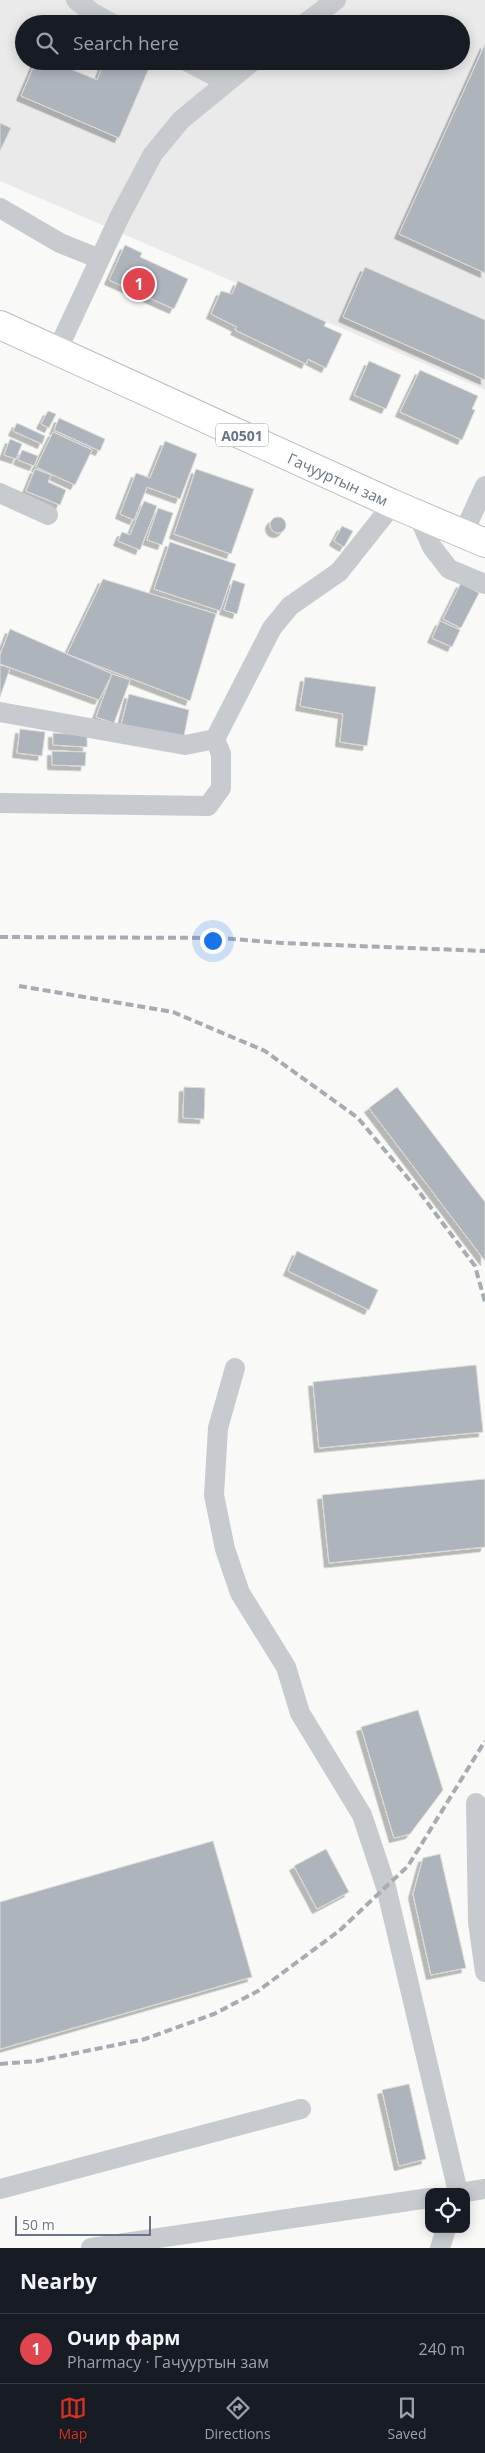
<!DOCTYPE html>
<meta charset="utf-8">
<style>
:root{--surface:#171b24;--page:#242831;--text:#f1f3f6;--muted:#9ea1a6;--line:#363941;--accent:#d93025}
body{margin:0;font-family:"Open Sans",sans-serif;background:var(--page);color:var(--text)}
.controls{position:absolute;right:15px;bottom:15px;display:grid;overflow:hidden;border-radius:10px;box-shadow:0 2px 12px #0003}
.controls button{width:45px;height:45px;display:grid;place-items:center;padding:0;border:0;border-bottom:1px solid var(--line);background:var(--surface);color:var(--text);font:25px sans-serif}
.scale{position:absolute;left:15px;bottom:12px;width:136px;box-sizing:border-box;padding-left:5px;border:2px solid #687588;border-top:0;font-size:14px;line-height:18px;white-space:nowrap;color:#687588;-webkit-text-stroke:4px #fff;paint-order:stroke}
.you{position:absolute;left:212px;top:940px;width:18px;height:18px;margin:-12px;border:4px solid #fff;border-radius:50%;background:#1a73e8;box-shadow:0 0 0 8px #1a73e833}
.badge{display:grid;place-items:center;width:32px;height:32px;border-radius:50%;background:var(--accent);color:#fff;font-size:16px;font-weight:700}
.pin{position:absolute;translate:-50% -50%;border:2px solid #fff;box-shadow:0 1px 5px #0006}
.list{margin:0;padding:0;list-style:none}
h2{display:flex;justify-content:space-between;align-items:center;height:65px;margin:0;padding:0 20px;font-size:21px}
h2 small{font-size:16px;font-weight:400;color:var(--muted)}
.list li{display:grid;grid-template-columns:32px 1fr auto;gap:15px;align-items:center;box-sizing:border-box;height:70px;padding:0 20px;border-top:1px solid var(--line)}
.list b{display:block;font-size:19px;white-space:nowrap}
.list p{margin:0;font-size:16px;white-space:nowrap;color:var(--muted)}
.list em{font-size:16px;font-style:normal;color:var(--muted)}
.icon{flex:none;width:28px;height:28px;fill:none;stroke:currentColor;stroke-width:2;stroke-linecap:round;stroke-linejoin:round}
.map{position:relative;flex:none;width:485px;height:2248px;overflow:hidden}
.search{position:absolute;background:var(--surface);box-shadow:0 2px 12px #0003;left:15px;right:15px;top:15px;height:55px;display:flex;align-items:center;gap:12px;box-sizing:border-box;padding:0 18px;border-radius:28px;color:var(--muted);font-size:19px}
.sheet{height:135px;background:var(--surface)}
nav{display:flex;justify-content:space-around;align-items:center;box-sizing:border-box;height:70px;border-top:1px solid var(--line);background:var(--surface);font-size:14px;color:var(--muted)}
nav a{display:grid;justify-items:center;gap:2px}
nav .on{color:var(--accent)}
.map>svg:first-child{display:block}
.built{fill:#eaeaea;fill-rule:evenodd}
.building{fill:#aeb4bc;stroke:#dbdbd9;filter:url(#shadow)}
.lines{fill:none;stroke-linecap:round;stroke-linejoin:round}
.highway-casing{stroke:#babcc0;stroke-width:30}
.minor{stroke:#c7cace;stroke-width:20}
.highway{stroke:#fff;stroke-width:28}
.rail{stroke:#a7acb3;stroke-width:4;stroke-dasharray:8 4;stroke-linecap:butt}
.labels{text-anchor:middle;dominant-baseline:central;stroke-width:5;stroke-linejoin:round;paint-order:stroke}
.shield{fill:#fff;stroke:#959eac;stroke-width:1}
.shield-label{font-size:14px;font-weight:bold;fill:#687588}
.street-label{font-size:15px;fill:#687588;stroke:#fff}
</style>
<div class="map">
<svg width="485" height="2248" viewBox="0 0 485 2248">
<defs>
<filter id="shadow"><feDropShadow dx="-4.5" dy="4.5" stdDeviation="0" flood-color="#0004"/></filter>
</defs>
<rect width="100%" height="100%" fill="#f9f9f7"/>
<path class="built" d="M0 0H485V390L0 181ZM24 24H461V61H24Z"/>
<path class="building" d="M485 44V273L399 234Z
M36 61H52L97 80 105 61H139L150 66 119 138 21 96Z
M0 123 11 128 0 151Z
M125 245 142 253 140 257 188 279 174 309 109 280Z
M365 267 485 320V380L343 317Z
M238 281 326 322 324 326 342 334 326 368 308 359 306 364 235 330 237 327 211 314 221 291 232 294Z
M369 361 401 375 386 409 354 395Z
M420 370 478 396 472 409 475 410 462 440 400 412Z
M48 411 56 414 49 428 41 424Z
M59 418 105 439 100 451 54 430Z
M17 423 45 436 42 444 13 431Z
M53 432 92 450 75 485 36 467Z
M10 439 22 444 16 459 4 455Z
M165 441 197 454 180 499 147 487 134 520 120 514 136 473 150 478Z
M22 450 38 456 34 466 18 460Z
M35 469 51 475 48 482 66 490 60 505 26 491Z
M196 469 254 489 231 554 174 534Z
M144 501 157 506 140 550 118 541 122 532 130 535Z
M158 508 173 513 162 545 147 540Z
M270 525a8 8 0 1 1 16 0a8 8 0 1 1-16 0Z
M342 526 353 531 344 547 334 541Z
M170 542 236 564 220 611 154 589Z
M103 579 216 614 190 701 67 654Z
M233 580 245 584 237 614 224 610Z
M461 583 479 593 461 628 443 619Z
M440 621 460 630 452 647 432 638Z
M10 629 112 674 99 700 0 664V655Z
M0 665 10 668 0 697Z
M112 674 130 680 114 723 96 717Z
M305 677 376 687 367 746 340 742 343 714 300 706Z
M129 694 189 710 184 736 121 725Z
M20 729 45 732 42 756 17 753Z
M53 733 87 735V747L53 745Z
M52 751 86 752 85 766 52 765Z
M184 1087 205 1088 204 1119 183 1118Z
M397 1087 485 1202V1261L369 1108Z
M297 1251 378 1290 369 1310 288 1271Z
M476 1365 483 1432 319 1448 313 1382Z
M485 1479V1547L329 1563 322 1495Z
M418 1710 443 1790 410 1834 394 1838 361 1727Z
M213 1841 252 1977 0 2049V1902Z
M326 1849 349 1892 317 1909 294 1866Z
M440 1854 466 1968 431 1975 413 1894 423 1858Z
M409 2084 426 2159 399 2166 382 2090Z"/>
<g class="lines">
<g class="highway-casing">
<path id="highway" d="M0 325 391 503 485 543"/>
</g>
<path class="minor" d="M76 0 93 13 113 24
M304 24 336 0
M186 61 226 82
M0 208 60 243 100 259
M57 351 120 216 153 154 181 120 253 61
M0 493 48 515
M418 515 432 547 449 569 485 584
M463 534 485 486
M0 712 185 745 215 739
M0 803 208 806 221 788V754L215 739 272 628 290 606 339 572 389 509 391 503
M235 1368 218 1428 214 1495 225 1549 240 1593 286 1667 300 1713 362 1815 386 1887 458 2192
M476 1803 478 1922 485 1972
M0 2189 301 2109
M466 2192 485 2189
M91 2248 429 2198
M440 2248 446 2229"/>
<use href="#highway" class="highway"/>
<path class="rail" d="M0 937 221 938 282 943 485 951
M19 986 173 1012 265 1051 358 1118 417 1189 475 1266 485 1302
M0 2064 37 2061 145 2039 214 2014 258 1991 339 1931 408 1866 485 1741"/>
</g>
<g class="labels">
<rect class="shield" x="216" y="423.5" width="52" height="23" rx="4"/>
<g class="shield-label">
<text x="242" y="435">A0501</text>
</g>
<g class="street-label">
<text transform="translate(338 479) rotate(24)">Гачууртын зам</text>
</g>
</g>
</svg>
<div class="controls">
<button><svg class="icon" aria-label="locate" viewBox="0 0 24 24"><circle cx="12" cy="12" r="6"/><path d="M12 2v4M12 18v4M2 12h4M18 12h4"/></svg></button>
</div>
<div class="scale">50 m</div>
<div class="you"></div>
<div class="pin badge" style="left:139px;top:284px;background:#e0444e">1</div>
<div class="search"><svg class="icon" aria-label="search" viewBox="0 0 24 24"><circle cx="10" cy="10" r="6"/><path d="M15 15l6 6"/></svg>Search here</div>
</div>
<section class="sheet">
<h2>Nearby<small></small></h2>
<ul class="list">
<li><span class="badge" style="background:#e0444e">1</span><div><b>Очир фарм</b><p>Pharmacy · Гачууртын зам</p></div><em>240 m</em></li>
</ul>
</section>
<nav>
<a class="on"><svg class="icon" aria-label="map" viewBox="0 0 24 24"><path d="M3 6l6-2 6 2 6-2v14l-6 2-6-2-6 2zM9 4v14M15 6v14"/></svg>Map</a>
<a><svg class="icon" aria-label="directions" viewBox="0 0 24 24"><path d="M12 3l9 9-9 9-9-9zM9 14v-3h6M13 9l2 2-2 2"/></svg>Directions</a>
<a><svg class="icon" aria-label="saved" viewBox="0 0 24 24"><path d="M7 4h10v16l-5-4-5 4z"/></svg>Saved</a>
</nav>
